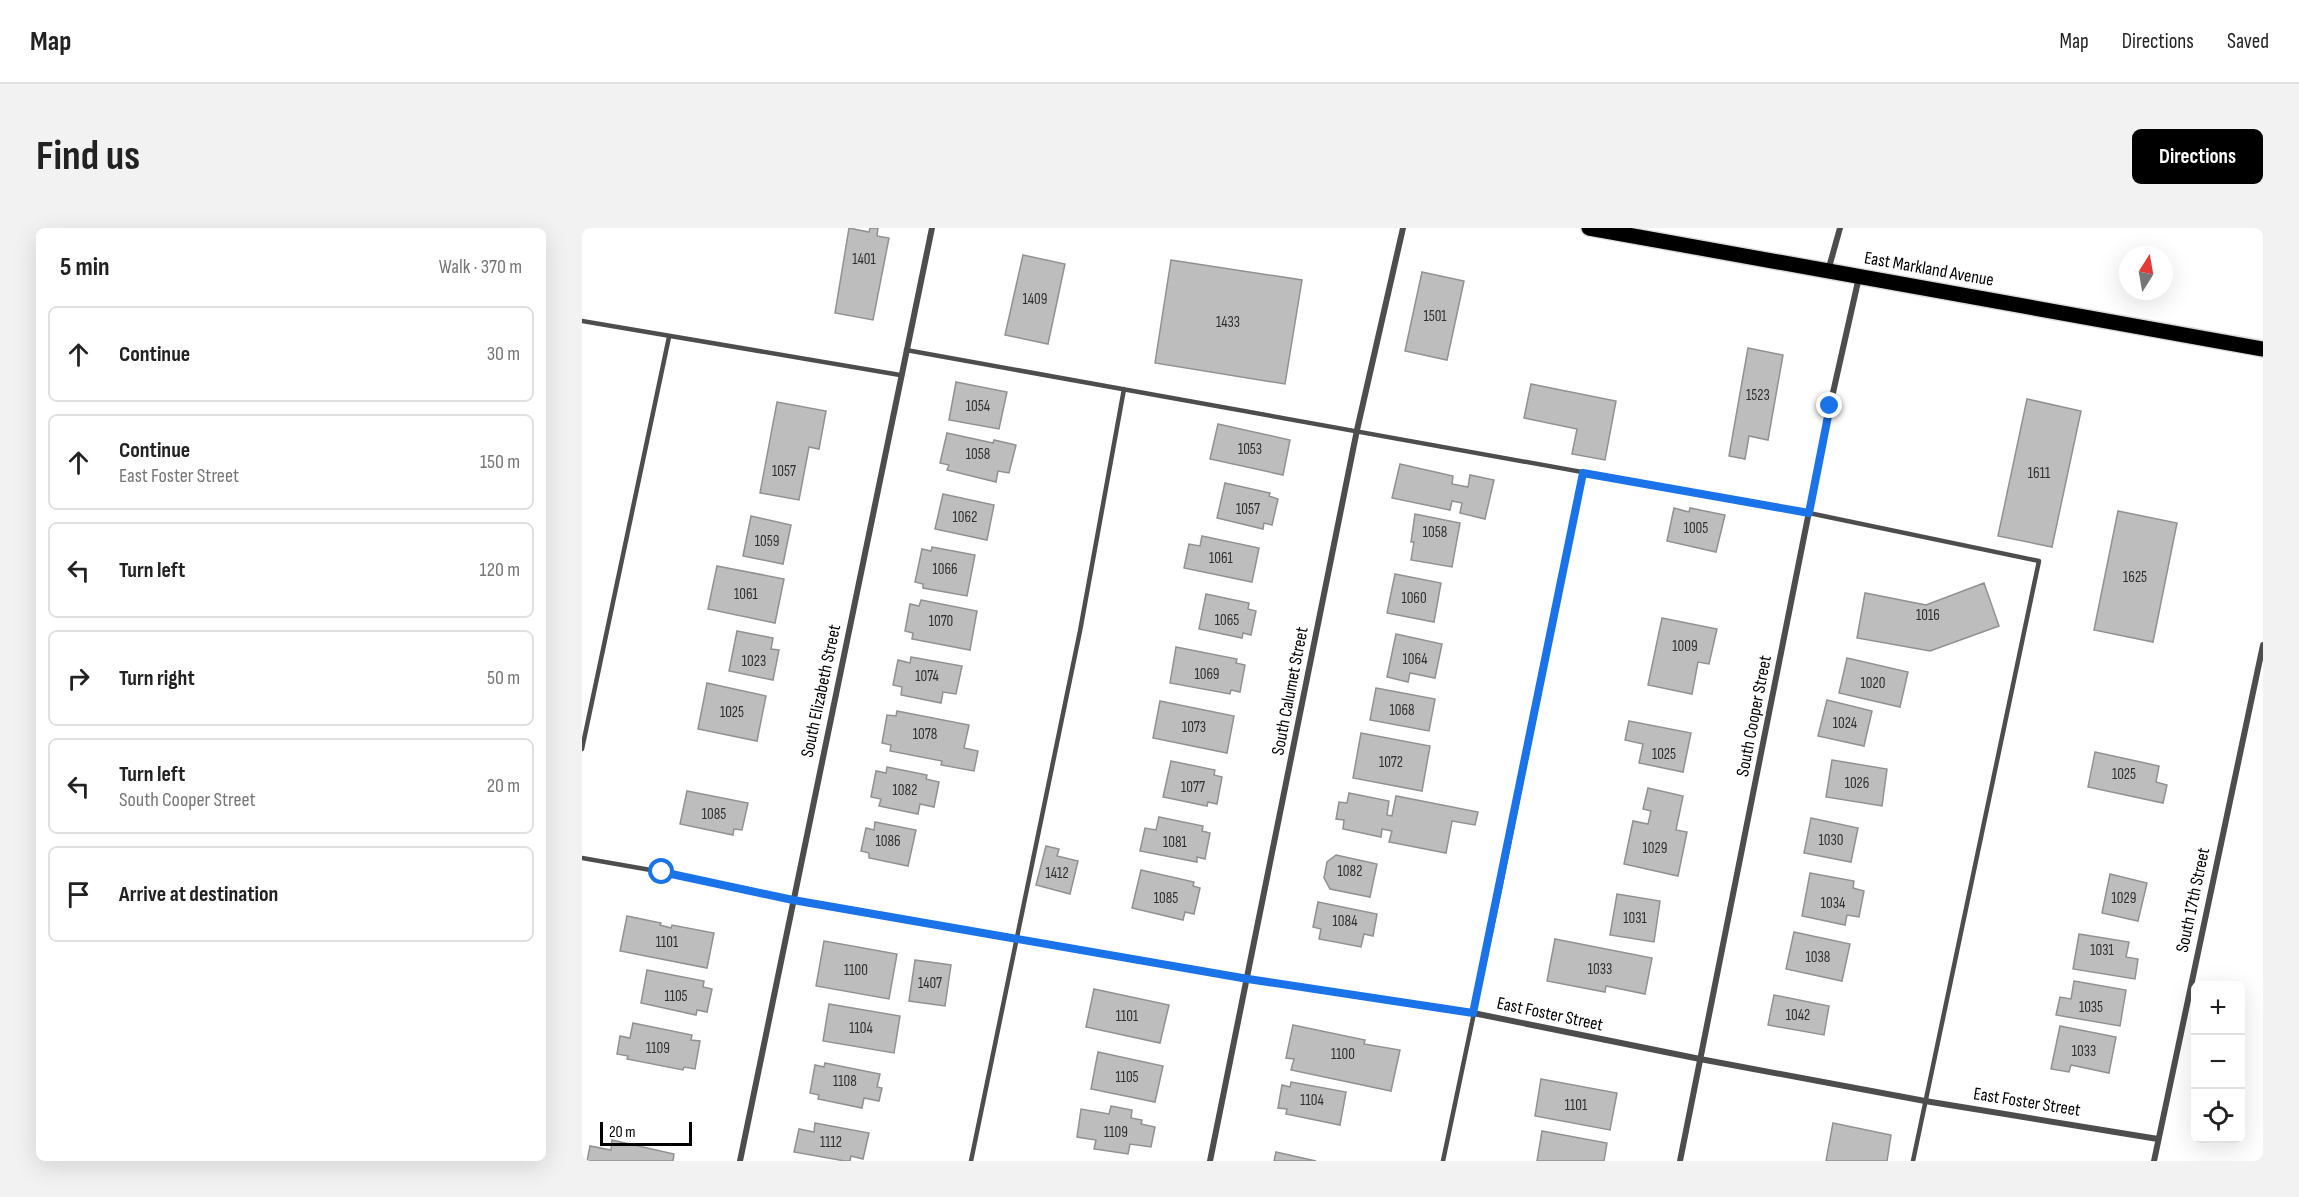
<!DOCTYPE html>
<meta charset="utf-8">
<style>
:root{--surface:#fff;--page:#f2f2f2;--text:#222;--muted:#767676;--line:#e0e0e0;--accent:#000}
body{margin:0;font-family:"Sofia Sans Condensed",sans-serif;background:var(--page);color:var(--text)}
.controls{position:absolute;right:18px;bottom:18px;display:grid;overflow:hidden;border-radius:9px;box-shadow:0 6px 24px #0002}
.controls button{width:54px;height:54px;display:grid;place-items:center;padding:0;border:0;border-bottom:2px solid var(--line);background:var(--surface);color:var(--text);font:30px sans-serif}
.compass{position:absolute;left:1537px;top:18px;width:54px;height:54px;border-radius:50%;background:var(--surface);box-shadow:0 6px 24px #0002;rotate:11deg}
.scale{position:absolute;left:18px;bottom:15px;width:92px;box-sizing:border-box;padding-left:6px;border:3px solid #000;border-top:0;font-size:16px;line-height:21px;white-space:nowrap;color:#000;-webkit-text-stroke:4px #fff;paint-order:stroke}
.stop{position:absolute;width:18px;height:18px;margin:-14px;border:4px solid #1a73e8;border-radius:50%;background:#fff}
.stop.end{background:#1a73e8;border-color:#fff;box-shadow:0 2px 6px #0008}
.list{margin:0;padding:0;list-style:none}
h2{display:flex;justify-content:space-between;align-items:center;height:78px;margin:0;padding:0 24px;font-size:26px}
h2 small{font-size:20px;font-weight:400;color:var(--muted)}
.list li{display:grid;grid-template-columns:39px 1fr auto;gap:18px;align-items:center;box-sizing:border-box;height:96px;margin:0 12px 12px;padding:0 12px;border:2px solid var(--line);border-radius:9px}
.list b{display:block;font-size:22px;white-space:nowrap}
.list p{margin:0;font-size:20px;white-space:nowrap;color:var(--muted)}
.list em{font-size:20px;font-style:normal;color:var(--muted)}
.icon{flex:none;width:33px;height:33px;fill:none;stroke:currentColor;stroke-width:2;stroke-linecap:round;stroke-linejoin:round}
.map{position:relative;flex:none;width:1681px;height:933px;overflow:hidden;border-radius:9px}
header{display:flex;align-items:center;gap:36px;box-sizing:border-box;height:84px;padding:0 30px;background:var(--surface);border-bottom:2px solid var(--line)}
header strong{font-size:28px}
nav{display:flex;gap:33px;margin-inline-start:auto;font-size:21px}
.intro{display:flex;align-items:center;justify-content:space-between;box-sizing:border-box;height:144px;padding:0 36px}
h1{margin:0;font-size:42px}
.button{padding:15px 27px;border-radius:9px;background:var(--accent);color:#fff;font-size:21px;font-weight:700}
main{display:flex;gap:36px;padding:0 36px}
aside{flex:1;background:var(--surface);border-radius:9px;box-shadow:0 6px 24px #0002}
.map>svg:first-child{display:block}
.building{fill:#bdbdbd;stroke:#919191;stroke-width:1.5}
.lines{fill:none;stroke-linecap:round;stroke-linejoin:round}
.primary-casing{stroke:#dbdbdb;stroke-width:18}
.service{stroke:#4d4d4d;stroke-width:4.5}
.minor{stroke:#4d4d4d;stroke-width:6}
.primary{stroke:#000;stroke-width:15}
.route{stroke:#1a73e8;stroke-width:8}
.labels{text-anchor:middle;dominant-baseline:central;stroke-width:4.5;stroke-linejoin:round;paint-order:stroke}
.number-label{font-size:15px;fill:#2f2f2f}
.street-label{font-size:18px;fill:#000;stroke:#fff}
</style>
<header>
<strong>Map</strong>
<nav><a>Map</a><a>Directions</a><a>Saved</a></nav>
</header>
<div class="intro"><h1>Find us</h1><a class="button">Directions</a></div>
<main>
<aside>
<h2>5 min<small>Walk · 370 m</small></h2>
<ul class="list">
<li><svg class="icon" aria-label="ahead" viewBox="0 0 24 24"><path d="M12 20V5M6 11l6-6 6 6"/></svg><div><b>Continue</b></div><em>30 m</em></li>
<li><svg class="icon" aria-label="ahead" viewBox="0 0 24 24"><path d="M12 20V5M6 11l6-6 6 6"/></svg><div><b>Continue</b><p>East Foster Street</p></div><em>150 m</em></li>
<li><svg class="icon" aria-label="left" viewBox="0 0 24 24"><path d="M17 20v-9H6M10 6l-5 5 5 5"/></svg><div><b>Turn left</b></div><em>120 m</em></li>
<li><svg class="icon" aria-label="right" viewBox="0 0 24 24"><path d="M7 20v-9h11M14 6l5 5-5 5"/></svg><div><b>Turn right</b></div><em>50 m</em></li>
<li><svg class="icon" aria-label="left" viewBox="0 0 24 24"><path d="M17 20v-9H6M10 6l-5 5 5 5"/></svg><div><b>Turn left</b><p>South Cooper Street</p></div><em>20 m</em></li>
<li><svg class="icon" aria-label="arrive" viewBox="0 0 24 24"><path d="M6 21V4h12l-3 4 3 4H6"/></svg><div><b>Arrive at destination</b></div></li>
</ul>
</aside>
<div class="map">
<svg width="1681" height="933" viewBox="0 0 1681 933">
<rect width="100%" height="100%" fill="#fff"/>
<path class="building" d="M267 0 287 4 288 0H296L295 8 307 10 291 92 253 85Z
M441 27 483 36 466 116 423 107Z
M589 32 720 52 703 156 573 135Z
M840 44 882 53 865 132 823 123Z
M1166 120 1201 127 1186 212 1167 208 1163 231 1147 228Z
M374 154 425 164 417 201 367 192Z
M949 156 1034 173 1023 232 990 226 995 201 942 190Z
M1445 171 1499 183 1470 319 1416 308Z
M195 174 244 183 237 221 227 219 217 272 178 265Z
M636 196 708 212 701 247 628 231Z
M365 205 411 215 412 212 434 217 427 245 416 243 414 254 365 242 367 237 358 235Z
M818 236 871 248 870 256 886 259 888 247 912 252 903 291 878 285 880 275 870 273 868 282 810 270Z
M643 255 688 265 687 268 696 271 690 297 682 295 681 301 635 290Z
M361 266 412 277 405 312 353 301Z
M1092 280 1107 284 1108 280 1143 287 1134 324 1085 313Z
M1536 283 1595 295 1571 414 1512 402Z
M833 286 878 295 870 339 829 332 832 314H829Z
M169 288 209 297 201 336 161 328Z
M620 308 677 320 670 354 602 340 607 316 618 318Z
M350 319 393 327 385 368 341 360V356L333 354 340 321 349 323Z
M135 338 202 351 193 395 126 381Z
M813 346 859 355 852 394 805 385Z
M1402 355 1417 398 1348 423 1275 410 1283 365 1344 377Z
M624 366 667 375 666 381 674 383 669 407 661 405 660 410 617 401Z
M339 372 395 383 388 422 330 411 331 405 323 403 328 376 337 378Z
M1080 390 1135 401 1127 436 1116 434 1110 466 1066 457Z
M155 403 191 410 189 421 197 422 191 452 147 443Z
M814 406 860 416 853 450 828 445 826 454 805 449Z
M594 419 655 431 654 435 663 437 658 464 649 462 648 466 588 455Z
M329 429 380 438 374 466 361 464 359 475 319 467 320 459 311 457 316 432 328 435Z
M1265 430 1326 444 1318 479 1257 465Z
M125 455 184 468 175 513 116 501Z
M794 460 853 471 847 503 788 492Z
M1245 472 1290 483 1282 518 1236 508Z
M578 473 652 488 645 525 571 510Z
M315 483 387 497 382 520 396 523 392 543 359 537 360 533 308 523 309 517 300 515 305 487 314 488Z
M1047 493 1109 505 1101 544 1057 535 1061 516 1043 512Z
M779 505 848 518 840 563 771 550Z
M1513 524 1577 538 1574 554 1585 557 1581 575 1506 559Z
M1250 532 1305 541 1300 578 1244 569Z
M589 533 633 542 632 547 640 549 635 576 626 574 625 578 581 569Z
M305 539 345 547 344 551 357 554 352 579 338 576 336 586 297 578 299 571 289 569 294 543 304 545Z
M1066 560 1101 568 1094 602 1105 604 1096 648 1042 636 1051 593 1066 596 1069 583 1061 581Z
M105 563 166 575 160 602 152 601 151 607 98 596Z
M767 565 807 573 805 587 810 588 814 568 896 584 893 597 870 593 864 625 807 614 810 603 800 601 799 609 761 601 762 592 754 591 757 574 765 575Z
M577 589 621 598 620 603 628 605 623 631 615 629V634L558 623 563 600 574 602Z
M1229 590 1276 600 1269 634 1222 625Z
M293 594 334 602 326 638 287 630V625L279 623 284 600 292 602Z
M464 618 477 621 475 628 496 633 488 666 454 657Z
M754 627 795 636 788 669 748 661 742 650 745 634Z
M559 642 612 654 611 658 618 660 612 686 603 684 601 692 550 680Z
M1228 645 1272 653 1271 660 1282 663 1277 689 1265 687 1263 697 1220 688Z
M1528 646 1565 655 1556 693 1520 685Z
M1035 666 1078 673 1072 714 1028 707Z
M736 674 795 686 791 708 782 706 779 719 737 711 739 701 731 699Z
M45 688 79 695 78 697 89 700 90 697 132 705 125 740 38 723Z
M1212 704 1268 716 1260 753 1204 741Z
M1497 706 1547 714 1544 729 1556 731 1553 751 1491 741Z
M973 711 1070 730 1063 766 1024 758 1023 764 965 753Z
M242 713 315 726 307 771 234 758Z
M333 732 369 737 363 778 327 773Z
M65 742 122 753 121 759 130 761 125 784 115 782 114 787 59 775Z
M1492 753 1544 762 1538 798 1474 787 1478 769 1489 771Z
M512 761 587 777 578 815 504 799Z
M1192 767 1247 778 1242 807 1186 797Z
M247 776 318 788 312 825 241 813Z
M51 795 110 807 109 812 118 813 113 841 102 839 101 842 45 831 46 828 35 826 38 808 48 810Z
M711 797 783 812 782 816 818 822 809 863 709 842 712 831 704 830Z
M1478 798 1534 809 1527 845 1489 837 1487 844 1469 841Z
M516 824 581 838 573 874 509 861Z
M243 835 298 846 295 859 300 860 297 873 282 870 280 880 236 871 237 867 228 865 233 837 242 839Z
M959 851 1035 865 1028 902 953 888Z
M709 854 764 864 758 897 704 886 705 881 696 880 700 857 708 859Z
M529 878 550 882 549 890 560 892 559 896 573 899 569 919 548 916 546 926 512 921 514 912 495 909 499 881 527 886Z
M233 895 287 905 281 931 269 928 268 933H263L212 924 217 901 232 904Z
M1251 895 1309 907 1305 933H1244Z
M960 903 1025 915 1022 933H955Z
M30 912 92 926 91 933H5L8 918 29 922Z
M694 924 734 933H692Z"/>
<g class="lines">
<g class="primary-casing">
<path id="primary" d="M1007 0 1681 121"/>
</g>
<path class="service" d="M0 93 318 147
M324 122 1227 285 1457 333 1331 933
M0 521 87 109
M0 630 80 644 211 672
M389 933 498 403 542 161
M861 933 918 661 1001 245"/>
<path class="minor" d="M1246 43 1258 0
M211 672 665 751 891 785 1118 831 1343 873 1576 911
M158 933 350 0
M628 933 775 202 821 0
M1098 933 1248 178 1277 49
M1572 933 1681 417"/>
<use href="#primary" class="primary"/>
</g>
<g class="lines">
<path class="route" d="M80 644 211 672 666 751 891 785 1001 245 1227 285 1248 178"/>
</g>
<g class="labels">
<g class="number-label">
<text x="282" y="31">1401</text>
<text x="453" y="71">1409</text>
<text x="853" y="88">1501</text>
<text x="646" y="94">1433</text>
<text x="1176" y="167">1523</text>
<text x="396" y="178">1054</text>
<text x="668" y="221">1053</text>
<text x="396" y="226">1058</text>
<text x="202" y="243">1057</text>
<text x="1457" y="245">1611</text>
<text x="666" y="281">1057</text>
<text x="383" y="289">1062</text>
<text x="1114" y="300">1005</text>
<text x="853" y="304">1058</text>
<text x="185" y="313">1059</text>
<text x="639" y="330">1061</text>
<text x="363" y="341">1066</text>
<text x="1553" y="349">1625</text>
<text x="164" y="366">1061</text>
<text x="832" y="370">1060</text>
<text x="1346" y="387">1016</text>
<text x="645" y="392">1065</text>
<text x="359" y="393">1070</text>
<text x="1103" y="418">1009</text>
<text x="833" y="431">1064</text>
<text x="172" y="433">1023</text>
<text x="625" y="446">1069</text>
<text x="345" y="448">1074</text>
<text x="1291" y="455">1020</text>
<text x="820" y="482">1068</text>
<text x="150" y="484">1025</text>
<text x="1263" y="495">1024</text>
<text x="612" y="499">1073</text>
<text x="343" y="506">1078</text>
<text x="1082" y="526">1025</text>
<text x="809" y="534">1072</text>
<text x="1542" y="546">1025</text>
<text x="1275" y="555">1026</text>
<text x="611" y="559">1077</text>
<text x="323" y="562">1082</text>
<text x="132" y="586">1085</text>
<text x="1249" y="612">1030</text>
<text x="306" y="613">1086</text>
<text x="593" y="614">1081</text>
<text x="1073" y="620">1029</text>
<text x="768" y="643">1082</text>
<text x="475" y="645">1412</text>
<text x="584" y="670">1085</text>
<text x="1542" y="670">1029</text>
<text x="1251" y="675">1034</text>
<text x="1053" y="690">1031</text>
<text x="763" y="693">1084</text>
<text x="85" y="714">1101</text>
<text x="1520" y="722">1031</text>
<text x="1236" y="729">1038</text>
<text x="1018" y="741">1033</text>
<text x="274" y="742">1100</text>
<text x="348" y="755">1407</text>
<text x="94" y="768">1105</text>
<text x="1509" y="779">1035</text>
<text x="1216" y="787">1042</text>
<text x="545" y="788">1101</text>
<text x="279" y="800">1104</text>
<text x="76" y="820">1109</text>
<text x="1502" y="823">1033</text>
<text x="761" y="826">1100</text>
<text x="545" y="849">1105</text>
<text x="263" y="853">1108</text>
<text x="730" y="872">1104</text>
<text x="994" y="877">1101</text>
<text x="534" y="904">1109</text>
<text x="249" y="914">1112</text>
</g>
<g class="street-label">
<text transform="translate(1347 41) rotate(10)">East Markland Avenue</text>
<text transform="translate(239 463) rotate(-78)">South Elizabeth Street</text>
<text transform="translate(708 463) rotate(-79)">South Calumet Street</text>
<text transform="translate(1172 488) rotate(-79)">South Cooper Street</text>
<text transform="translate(1611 672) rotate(-78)">South 17th Street</text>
<text transform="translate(968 786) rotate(12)">East Foster Street</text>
<text transform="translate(1445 874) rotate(9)">East Foster Street</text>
</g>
</g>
</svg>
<div class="controls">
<button>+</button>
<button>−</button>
<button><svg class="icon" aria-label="locate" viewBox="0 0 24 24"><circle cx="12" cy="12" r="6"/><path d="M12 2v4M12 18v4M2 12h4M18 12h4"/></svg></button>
</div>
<svg class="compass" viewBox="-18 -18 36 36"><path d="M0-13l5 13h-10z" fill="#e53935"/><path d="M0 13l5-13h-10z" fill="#767676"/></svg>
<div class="scale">20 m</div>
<div class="stop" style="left:80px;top:644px"></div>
<div class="stop end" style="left:1248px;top:178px"></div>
</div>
</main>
